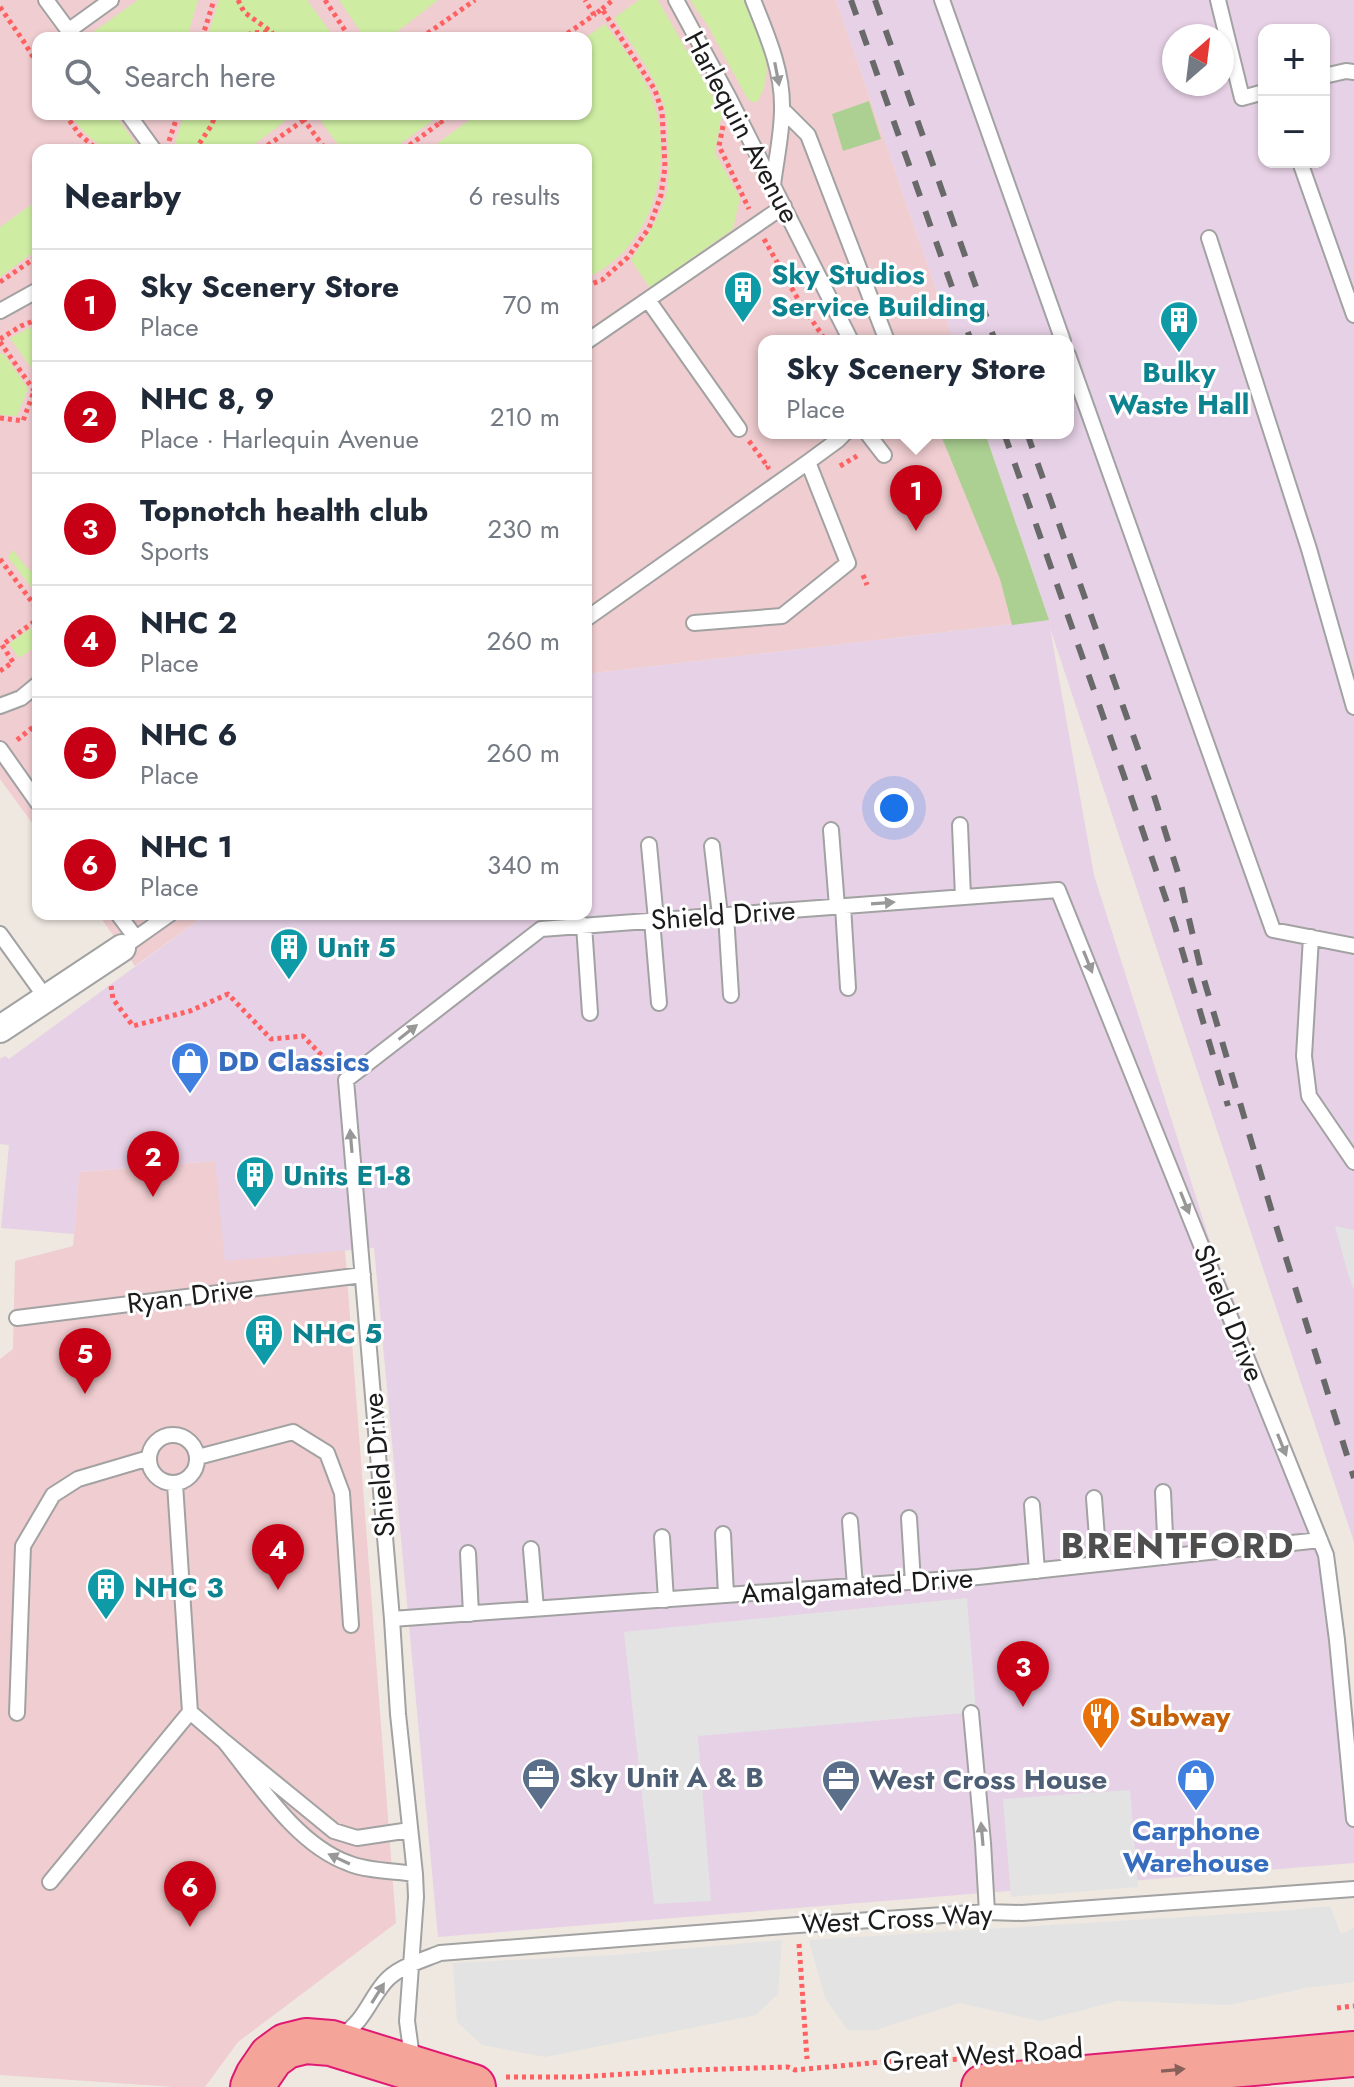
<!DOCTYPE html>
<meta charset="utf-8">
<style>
:root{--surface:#fff;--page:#f6f6f7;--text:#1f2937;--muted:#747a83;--line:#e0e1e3;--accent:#c70016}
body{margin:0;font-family:Jost,sans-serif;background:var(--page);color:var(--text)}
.controls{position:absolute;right:24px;top:24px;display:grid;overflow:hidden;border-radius:16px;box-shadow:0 2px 6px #0004}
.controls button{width:72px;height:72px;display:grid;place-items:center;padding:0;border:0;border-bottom:2px solid var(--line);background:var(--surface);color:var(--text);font:40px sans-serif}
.compass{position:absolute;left:1162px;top:24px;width:72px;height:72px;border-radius:50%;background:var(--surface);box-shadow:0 2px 6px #0004;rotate:28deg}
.you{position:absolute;left:894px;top:808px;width:28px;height:28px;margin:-20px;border:6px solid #fff;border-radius:50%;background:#1a73e8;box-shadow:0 0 0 12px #1a73e833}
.badge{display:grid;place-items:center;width:52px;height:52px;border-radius:50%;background:var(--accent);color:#fff;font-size:26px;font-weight:700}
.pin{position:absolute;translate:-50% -66px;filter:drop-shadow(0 2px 4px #0008)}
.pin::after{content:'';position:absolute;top:42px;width:28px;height:24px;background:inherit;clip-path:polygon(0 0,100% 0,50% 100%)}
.popup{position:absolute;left:758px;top:335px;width:316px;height:104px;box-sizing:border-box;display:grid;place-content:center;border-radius:16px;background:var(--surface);filter:drop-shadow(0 2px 6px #0005);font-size:26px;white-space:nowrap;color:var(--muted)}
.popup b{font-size:30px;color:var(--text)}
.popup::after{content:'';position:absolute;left:50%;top:100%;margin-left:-16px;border:16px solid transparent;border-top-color:var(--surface)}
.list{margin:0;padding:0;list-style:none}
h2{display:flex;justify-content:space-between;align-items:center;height:104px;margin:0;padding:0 32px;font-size:34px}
h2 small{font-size:26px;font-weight:400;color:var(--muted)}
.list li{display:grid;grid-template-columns:52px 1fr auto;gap:24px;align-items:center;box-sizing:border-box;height:112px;padding:0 32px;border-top:2px solid var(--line)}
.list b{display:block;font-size:30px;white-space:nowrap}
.list p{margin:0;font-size:26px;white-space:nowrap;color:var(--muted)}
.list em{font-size:26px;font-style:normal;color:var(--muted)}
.icon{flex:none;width:44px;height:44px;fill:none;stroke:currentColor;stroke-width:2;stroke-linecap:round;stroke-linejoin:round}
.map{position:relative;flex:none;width:1354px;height:2087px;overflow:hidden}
.search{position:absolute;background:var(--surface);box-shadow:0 2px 6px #0004;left:32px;top:32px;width:560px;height:88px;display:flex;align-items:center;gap:20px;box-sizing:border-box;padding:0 28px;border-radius:16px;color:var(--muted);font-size:30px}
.panel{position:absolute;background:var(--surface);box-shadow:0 2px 6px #0004;left:32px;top:144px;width:560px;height:776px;border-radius:16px}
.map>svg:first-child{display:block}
.commercial{fill:#f0cdd0;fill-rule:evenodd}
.industrial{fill:#e7d1e6;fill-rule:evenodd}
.grass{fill:#ceeca2}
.forest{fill:#abd092}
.parking{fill:#e3e3e3}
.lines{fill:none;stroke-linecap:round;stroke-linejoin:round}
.service-casing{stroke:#a2a2a2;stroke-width:18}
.minor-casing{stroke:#a2a2a2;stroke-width:30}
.trunk-casing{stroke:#e01973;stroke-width:48}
.path{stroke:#ff6061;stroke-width:5;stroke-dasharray:4 4;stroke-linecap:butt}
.service{stroke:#fff;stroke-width:14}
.minor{stroke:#fff;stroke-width:26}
.trunk{stroke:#f5a49a;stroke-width:44}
.rail{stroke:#696969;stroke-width:6;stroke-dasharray:16 16;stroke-linecap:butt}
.oneway{fill:#989898}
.oneway2{fill:#88605a}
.labels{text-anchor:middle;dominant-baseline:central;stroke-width:6;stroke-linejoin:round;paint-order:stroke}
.street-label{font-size:28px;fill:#1b1b1b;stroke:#fff}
.culture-label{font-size:28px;font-weight:bold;fill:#0d838f;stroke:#fff;text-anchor:start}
.shop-label{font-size:28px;font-weight:bold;fill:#366cbe;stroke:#fff;text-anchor:start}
.food-label{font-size:28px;font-weight:bold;fill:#c56008;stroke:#fff;text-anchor:start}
.service-label{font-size:28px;font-weight:bold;fill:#4e5e75;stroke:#fff;text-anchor:start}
.district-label{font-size:36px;font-weight:bold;letter-spacing:2px;fill:#4e4e4e;stroke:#fff}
</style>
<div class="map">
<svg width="1354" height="2087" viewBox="0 0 1354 2087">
<rect width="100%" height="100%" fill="#eee8e0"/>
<path class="commercial" d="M0 0H836L954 341H764V433H985L1049 620 586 674V150H38V831L0 779ZM38 38H586V114H38Z
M98 914H207L135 966Z
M215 1161 345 1250 396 1923 238 2042 205 2087H174L0 2075V1359L13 1349 15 1261 73 1246 79 1172Z"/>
<path class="industrial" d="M836 0H1354V1542L1050 628 1094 875 1209 1238 1334 1552 1354 1724V1863L438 1937 374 1248 225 1261 215 1161 79 1172 74 1234 1 1228 9 1145 0 1144V1059L5 1056 9 1059 207 914H586V674L1049 620 985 433H1068V341H954ZM1264 30H1324V162H1264ZM1174 36H1222V84H1174Z"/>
<path class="grass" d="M138 0H198L187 38H92L89 35Z
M219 0H307L335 38H207Z
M339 0H438L389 38H365Z
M639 0H658L722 113 715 153 740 198 733 229 650 288 631 260C644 240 660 218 666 195 670 177 668 158 668 139 667 126 667 110 661 97 650 68 631 44 614 18Z
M690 0H748C760 31 778 70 757 102H752L747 98 708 26Z
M605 24C623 48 644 73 654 103 674 168 652 249 586 278V150H428L478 114H586L585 38Z
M69 114H115L140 150H105L85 133Z
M184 114H294L247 150H173Z
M329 114H433L436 118 392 150H342L320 120Z
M38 200V249L0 277V227Z
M38 324V365L32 369 10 338Z
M0 353 5 355 28 389 17 416 0 415Z
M13 550 28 569 38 573V591H34L8 557Z
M38 623V645L19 658 9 644Z"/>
<path class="forest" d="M869 101 881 139 843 151 832 114Z
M940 433H985L1049 620 1012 625 1000 579Z"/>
<path class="parking" d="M1335 1226 1354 1230V1290L1348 1274Z
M967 1598 976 1712 698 1736 711 1901 654 1904 624 1632Z
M1130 1790 1138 1887 1011 1897 1003 1799Z
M1330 1906 1341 1934 1354 1928V1982L1305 1988 1229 2005 1117 2001 1040 2021 959 2003 876 2030H848L825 1998 809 1940 1280 1911Z
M782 1940 778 1994 756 2015 545 2057 482 2045 457 2022 453 1963 614 1955Z"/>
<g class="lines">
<g class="service-casing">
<path id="service" d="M46 0 74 38
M676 0 728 96 851 341
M753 0C767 35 783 71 782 109 782 134 776 160 773 185
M942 0 1063 341
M1218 0 1242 98 1264 92
M68 31 111 0
M1324 76 1346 71 1354 72
M782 109 808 135 887 341
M128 114 154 150
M1300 162 1354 315
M1209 238 1309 549 1354 707
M648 300 739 429
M0 311 38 290
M586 342 784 206
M1068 355 1273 930 1354 946
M867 433 884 455
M586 619 808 462 838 440 845 433
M694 623 782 616 848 563 808 462
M0 706 21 698 38 684
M0 749 38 803
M960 825 963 897
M831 830 837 907
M649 845 656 920
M712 846 720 915
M843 906 848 988
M118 914 136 938
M726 915 731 995
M652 920 659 1003
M584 925 590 1013
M0 934 46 998
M1311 937 1304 1056 1309 1096 1354 1162
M122 948 170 914
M17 1318 363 1275
M149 1459a24 24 0 1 1 48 0a24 24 0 1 1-48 0Z
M198 1457 293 1432 327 1453 342 1493 351 1625
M175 1484 190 1712 225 1742
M1163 1492 1166 1557
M1094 1498 1099 1564
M1032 1505 1037 1571
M909 1518 913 1582
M850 1521 855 1586
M723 1534 726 1595
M662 1537 666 1600
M531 1549 536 1609
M468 1553 471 1614
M392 1619 978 1577 1320 1540
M17 1713 23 1546 53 1495 78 1479 149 1458
M971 1713 983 1843 987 1912
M410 1830 357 1838 334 1831 225 1742C259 1784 296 1844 348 1863 366 1871 395 1871 415 1874
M50 1882 190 1712
M340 2037C365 2020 367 2004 384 1983 397 1967 421 1961 440 1953L798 1925 987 1912 1022 1913 1354 1889
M419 2061 411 2050 407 2021 416 1897 415 1874 398 1714 392 1619 346 1080 541 929 1058 890 1326 1555 1337 1640 1354 1819"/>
</g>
<g class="minor-casing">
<path id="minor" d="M0 1029 122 948"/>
</g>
<g class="trunk-casing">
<path id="trunk" d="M253 2087 258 2076 271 2057 286 2046 306 2041 331 2043 473 2087
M984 2087 1354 2054"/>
</g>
<path class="path" d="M238 0 244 12 273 33
M325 0 350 38
M0 7 24 42 38 65
M602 9 613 0
M202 38 214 0
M240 38C255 30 269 31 284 38
M421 38 475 0
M561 38 594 15 585 0
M65 114 79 134 98 150
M312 114 304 120 326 150
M436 114 441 122 452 114
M723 126 719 146 749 209
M169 141 178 114
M195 150 211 126 216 114
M261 150 304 120
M403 150 441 122
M764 239 799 301 826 341
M0 282 38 256
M586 286 602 280 628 257 649 228 661 195 665 167 662 112 655 90 602 9 594 15
M0 339 21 326 38 319
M0 342 38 396
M0 418 23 421 34 391
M749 441 768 467 766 468
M840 466 857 456
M0 559 38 610
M863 575 867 585
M0 671 13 662 2 645 38 619
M17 740 38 723
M111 986 113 999 133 1026 190 1011 228 994 271 1039 303 1036 334 1068
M799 1944 807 2059
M1337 2008 1354 2006
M506 2077H577L693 2070 788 2067 795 2070 882 2062 966 2059"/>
<use href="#service" class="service"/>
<use href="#minor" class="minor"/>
<use href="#trunk" class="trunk"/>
<path class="rail" d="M851 0 971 341
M875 0 995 341
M1004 433 1125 779 1174 923 1228 1106
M1027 433 1151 786 1179 876 1200 966 1274 1219 1354 1478"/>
</g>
<defs><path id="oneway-solid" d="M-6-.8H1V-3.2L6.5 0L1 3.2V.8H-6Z" transform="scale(2)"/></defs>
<g class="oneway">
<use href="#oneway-solid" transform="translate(777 74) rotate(79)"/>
<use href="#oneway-solid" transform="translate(883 903) rotate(-4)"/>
<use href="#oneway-solid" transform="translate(1088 962) rotate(68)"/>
<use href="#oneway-solid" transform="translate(408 1032) rotate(-38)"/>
<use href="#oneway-solid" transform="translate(351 1141) rotate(-95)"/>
<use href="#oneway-solid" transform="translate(1185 1203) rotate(68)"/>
<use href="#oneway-solid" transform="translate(1282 1445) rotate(68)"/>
<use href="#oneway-solid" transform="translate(982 1834) rotate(-95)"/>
<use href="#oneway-solid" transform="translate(339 1859) rotate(-155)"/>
<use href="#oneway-solid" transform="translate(378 1993) rotate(-58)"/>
</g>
<use class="oneway2" href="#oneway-solid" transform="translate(1173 2070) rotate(-5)"/>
<defs>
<g id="building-pin" transform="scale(2)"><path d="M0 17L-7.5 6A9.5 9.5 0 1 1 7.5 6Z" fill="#0f9aa8" stroke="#fff"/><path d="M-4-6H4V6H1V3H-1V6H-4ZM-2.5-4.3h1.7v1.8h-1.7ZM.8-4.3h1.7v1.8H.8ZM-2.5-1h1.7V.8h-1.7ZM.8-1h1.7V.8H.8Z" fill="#fff"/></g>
<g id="shop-pin" transform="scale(2)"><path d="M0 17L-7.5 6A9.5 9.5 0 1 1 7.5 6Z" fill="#3f7fe0" stroke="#fff"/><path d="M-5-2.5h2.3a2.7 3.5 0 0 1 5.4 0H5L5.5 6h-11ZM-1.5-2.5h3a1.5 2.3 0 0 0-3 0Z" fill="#fff"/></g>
<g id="restaurant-pin" transform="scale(2)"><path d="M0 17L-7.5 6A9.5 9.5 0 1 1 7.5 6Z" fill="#e8710a" stroke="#fff"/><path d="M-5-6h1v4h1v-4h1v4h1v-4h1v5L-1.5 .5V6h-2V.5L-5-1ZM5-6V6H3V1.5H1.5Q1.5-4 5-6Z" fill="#fff"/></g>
<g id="office-pin" transform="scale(2)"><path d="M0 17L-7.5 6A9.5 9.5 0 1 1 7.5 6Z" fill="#5c6f8a" stroke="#fff"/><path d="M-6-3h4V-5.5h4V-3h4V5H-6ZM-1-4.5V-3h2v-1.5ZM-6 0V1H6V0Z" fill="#fff"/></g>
</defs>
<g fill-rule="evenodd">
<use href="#building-pin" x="743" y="290"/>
<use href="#building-pin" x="1179" y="320"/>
<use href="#building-pin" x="289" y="947"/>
<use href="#shop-pin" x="190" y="1061"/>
<use href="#building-pin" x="255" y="1175"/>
<use href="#building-pin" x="264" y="1333"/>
<use href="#building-pin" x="106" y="1587"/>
<use href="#restaurant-pin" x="1101" y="1716"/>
<use href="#office-pin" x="541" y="1777"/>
<use href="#shop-pin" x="1196" y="1778"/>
<use href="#office-pin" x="841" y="1779"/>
</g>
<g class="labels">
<g class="street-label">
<text transform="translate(742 127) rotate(62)">Harlequin Avenue</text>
<text transform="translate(723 915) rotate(-4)">Shield Drive</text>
<text transform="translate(190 1296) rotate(-7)">Ryan Drive</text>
<text transform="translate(1229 1313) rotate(68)">Shield Drive</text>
<text transform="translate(379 1465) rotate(-95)">Shield Drive</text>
<text transform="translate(857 1586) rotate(-4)">Amalgamated Drive</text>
<text transform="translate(897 1919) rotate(-3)">West Cross Way</text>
<text transform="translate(983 2055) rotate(-4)">Great West Road</text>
</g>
<g class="culture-label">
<text x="771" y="274">Sky Studios<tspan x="771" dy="32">Service Building</tspan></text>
<text x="1179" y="372" text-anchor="middle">Bulky<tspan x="1179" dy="32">Waste Hall</tspan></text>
<text x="317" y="947">Unit 5</text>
<text x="283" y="1175">Units E1-8</text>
<text x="292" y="1333">NHC 5</text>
<text x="134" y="1587">NHC 3</text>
</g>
<g class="shop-label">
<text x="218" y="1061">DD Classics</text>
<text x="1196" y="1830" text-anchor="middle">Carphone<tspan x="1196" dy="32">Warehouse</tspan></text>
</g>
<g class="food-label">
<text x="1129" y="1716">Subway</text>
</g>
<g class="service-label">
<text x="569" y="1777">Sky Unit A &amp; B</text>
<text x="869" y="1779">West Cross House</text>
</g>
<g class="district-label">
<text x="1178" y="1545">BRENTFORD</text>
</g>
</g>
</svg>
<div class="controls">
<button>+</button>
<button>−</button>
</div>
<svg class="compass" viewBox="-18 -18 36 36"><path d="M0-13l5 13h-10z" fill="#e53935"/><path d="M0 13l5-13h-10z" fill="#747a83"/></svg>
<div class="you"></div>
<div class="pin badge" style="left:916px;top:531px">1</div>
<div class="popup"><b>Sky Scenery Store</b>Place</div>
<div class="pin badge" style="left:153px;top:1197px">2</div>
<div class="pin badge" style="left:1023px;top:1707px">3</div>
<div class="pin badge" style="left:278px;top:1590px">4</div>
<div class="pin badge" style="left:85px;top:1394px">5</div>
<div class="pin badge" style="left:190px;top:1927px">6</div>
<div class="search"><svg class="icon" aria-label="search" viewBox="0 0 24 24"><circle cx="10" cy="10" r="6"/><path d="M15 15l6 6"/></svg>Search here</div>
<section class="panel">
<h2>Nearby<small>6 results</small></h2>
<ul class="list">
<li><span class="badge">1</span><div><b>Sky Scenery Store</b><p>Place</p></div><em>70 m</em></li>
<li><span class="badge">2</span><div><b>NHC 8, 9</b><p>Place · Harlequin Avenue</p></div><em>210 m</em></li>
<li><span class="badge">3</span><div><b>Topnotch health club</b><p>Sports</p></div><em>230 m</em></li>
<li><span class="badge">4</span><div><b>NHC 2</b><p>Place</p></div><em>260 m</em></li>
<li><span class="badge">5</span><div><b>NHC 6</b><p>Place</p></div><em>260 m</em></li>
<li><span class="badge">6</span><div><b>NHC 1</b><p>Place</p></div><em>340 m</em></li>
</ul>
</section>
</div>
